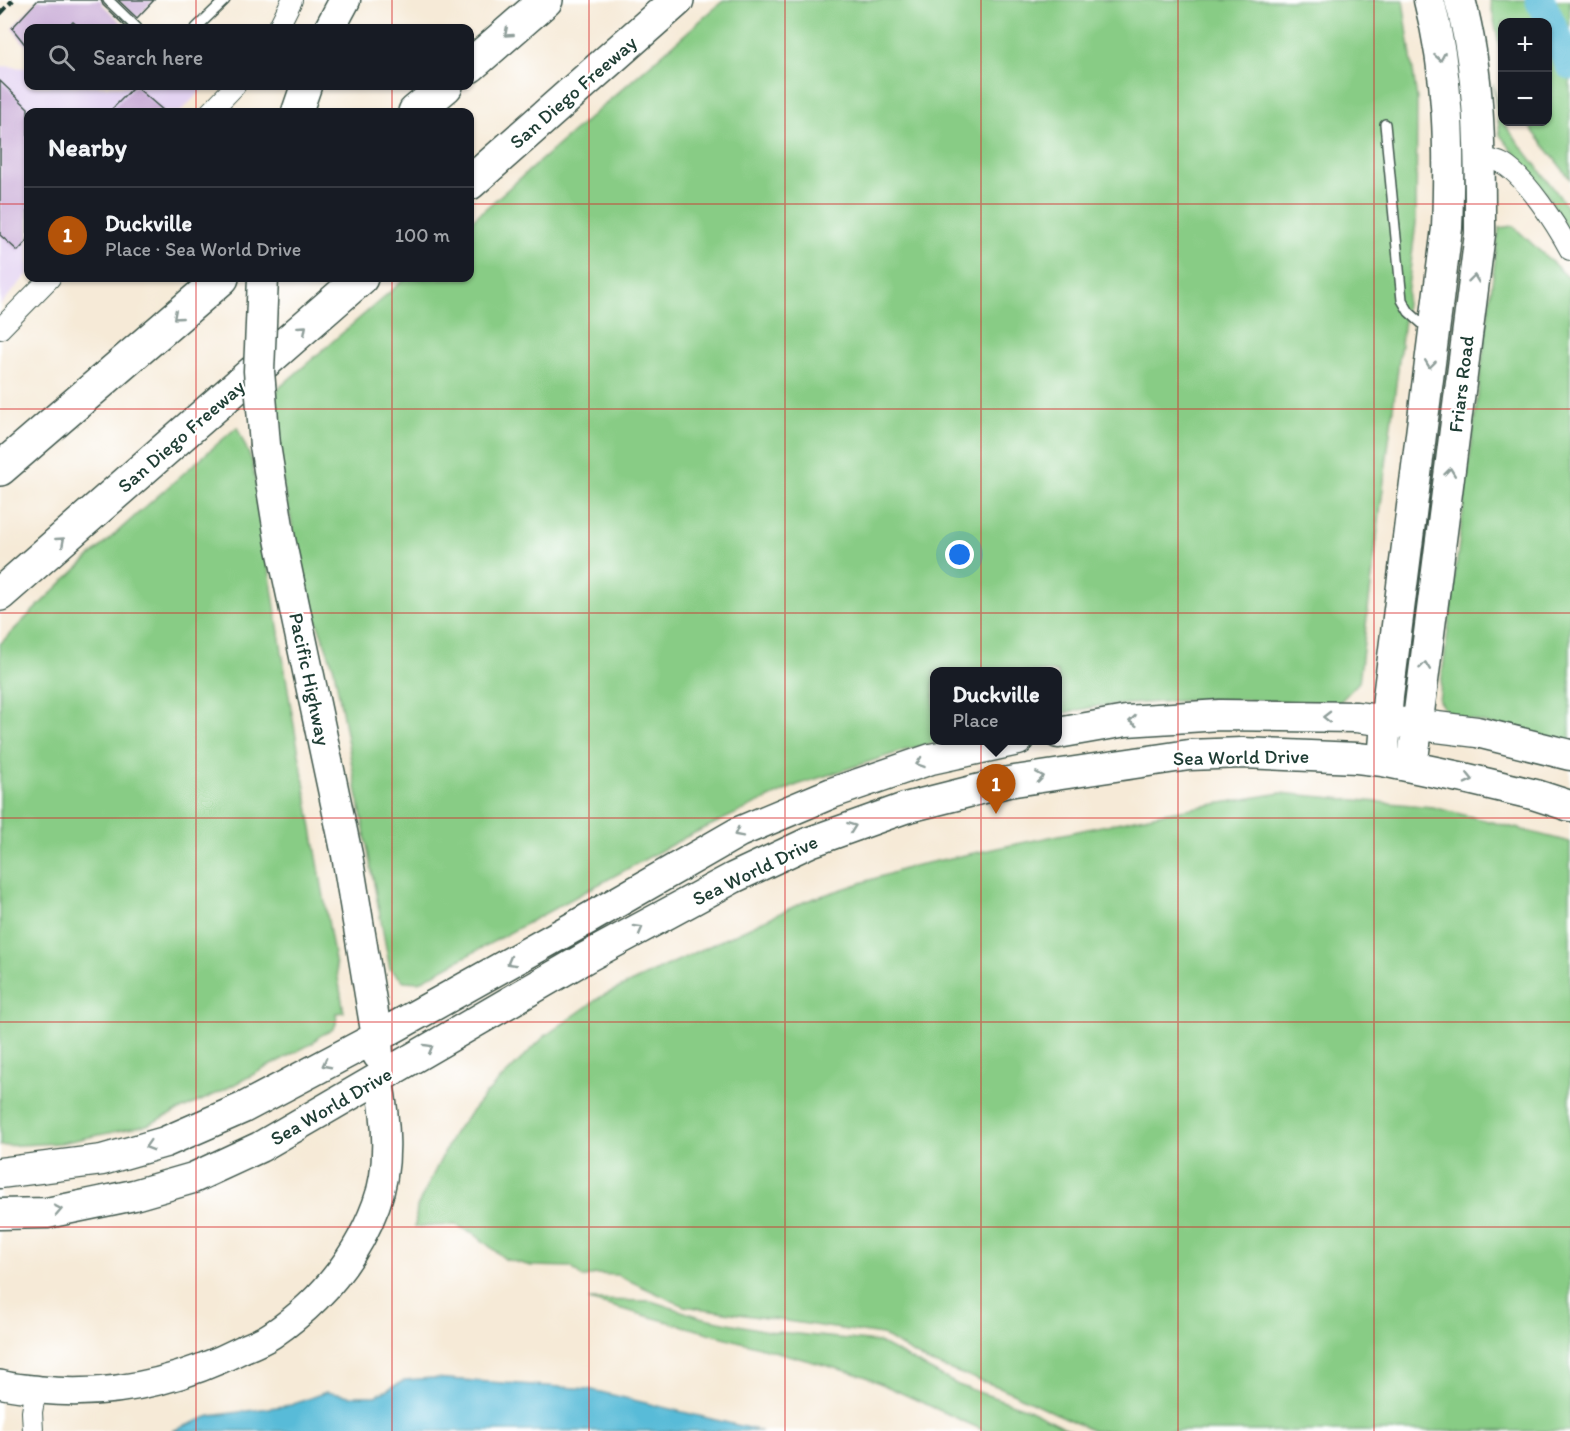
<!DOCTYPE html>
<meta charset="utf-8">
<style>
:root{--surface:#171b24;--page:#20242c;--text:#f1f3f6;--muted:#9ea1a6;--line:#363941;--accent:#b45309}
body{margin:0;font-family:Itim,sans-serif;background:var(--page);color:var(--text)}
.controls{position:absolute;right:18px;top:18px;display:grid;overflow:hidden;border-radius:12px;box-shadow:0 2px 4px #0004}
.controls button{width:54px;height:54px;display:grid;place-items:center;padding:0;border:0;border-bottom:2px solid var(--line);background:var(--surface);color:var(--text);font:30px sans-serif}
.you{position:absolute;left:960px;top:555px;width:21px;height:21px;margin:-15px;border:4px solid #fff;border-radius:50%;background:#1a73e8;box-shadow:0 0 0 9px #1a73e833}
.badge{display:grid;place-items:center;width:39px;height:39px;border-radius:50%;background:var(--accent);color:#fff;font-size:20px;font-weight:700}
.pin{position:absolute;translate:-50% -50px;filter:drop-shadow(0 2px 3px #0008)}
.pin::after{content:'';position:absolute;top:32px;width:21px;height:18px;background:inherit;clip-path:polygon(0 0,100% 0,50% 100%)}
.popup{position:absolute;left:930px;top:667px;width:132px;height:78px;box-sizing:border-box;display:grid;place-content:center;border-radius:12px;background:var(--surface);filter:drop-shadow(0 2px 4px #0005);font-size:20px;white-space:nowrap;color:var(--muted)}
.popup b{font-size:22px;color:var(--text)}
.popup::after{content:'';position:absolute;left:50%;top:100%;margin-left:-12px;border:12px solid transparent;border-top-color:var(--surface)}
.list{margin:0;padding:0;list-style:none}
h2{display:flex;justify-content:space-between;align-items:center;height:78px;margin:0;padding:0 24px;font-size:26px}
h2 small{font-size:20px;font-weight:400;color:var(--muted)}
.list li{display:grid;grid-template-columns:39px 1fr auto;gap:18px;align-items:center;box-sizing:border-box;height:96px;padding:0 24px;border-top:2px solid var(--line)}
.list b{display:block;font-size:22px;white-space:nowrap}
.list p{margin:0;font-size:20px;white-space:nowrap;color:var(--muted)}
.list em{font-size:20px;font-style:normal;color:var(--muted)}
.icon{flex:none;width:33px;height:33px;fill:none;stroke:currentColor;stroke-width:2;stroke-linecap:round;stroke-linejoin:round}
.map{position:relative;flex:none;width:1570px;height:1431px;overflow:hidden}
.search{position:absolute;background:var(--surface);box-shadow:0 2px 4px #0004;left:24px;top:24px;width:450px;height:66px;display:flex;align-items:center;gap:15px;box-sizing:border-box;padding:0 21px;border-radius:12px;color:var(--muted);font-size:22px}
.panel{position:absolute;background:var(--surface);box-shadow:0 2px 4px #0004;left:24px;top:108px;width:450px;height:174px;border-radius:12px}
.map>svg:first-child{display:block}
.built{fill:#e3d3f2}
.green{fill:#88cc85;stroke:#54845c;stroke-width:1.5}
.water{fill:#59bbd8;stroke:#3c7c86;stroke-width:1.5}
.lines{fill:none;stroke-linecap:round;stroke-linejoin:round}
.river{stroke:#59bbd8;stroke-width:30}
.building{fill:#cbafd8}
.service-casing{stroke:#3f574c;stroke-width:12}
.minor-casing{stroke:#3f574c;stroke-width:22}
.secondary-casing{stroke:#3f574c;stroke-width:30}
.primary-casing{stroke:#3f574c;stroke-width:33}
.motorway-casing{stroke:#3f574c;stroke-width:36}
.service{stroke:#fff;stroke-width:9}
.minor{stroke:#fff;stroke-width:20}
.secondary{stroke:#fff;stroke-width:27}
.primary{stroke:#fff;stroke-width:30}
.motorway{stroke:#fff;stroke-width:33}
.rail{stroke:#1f3d34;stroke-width:4.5;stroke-dasharray:9 4.5;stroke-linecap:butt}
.primary-bridge-casing{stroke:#3f574c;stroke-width:33;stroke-linecap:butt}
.primary-bridge{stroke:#fff;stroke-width:30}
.oneway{stroke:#8f9e9a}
.grid{fill:none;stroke:#d62828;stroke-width:1.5;stroke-opacity:0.55}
.labels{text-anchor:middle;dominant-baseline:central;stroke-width:4.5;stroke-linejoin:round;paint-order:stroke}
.street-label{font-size:20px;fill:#1f3d34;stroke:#fff}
</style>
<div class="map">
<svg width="1570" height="1431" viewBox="0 0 1570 1431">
<rect width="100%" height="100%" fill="#fff"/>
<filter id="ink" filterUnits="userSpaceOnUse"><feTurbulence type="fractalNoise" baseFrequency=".0167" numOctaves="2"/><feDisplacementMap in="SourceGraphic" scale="12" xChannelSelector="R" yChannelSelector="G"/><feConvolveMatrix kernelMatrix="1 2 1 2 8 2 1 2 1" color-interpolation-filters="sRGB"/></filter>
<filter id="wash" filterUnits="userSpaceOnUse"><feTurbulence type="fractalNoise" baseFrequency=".008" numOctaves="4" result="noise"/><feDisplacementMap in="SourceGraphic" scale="24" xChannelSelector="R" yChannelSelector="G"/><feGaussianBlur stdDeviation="1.35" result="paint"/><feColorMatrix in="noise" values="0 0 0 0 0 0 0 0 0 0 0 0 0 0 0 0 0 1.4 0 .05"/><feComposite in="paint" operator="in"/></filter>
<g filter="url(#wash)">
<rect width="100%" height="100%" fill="#f6ead7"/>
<path class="built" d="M0 66 28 68V86H199L204 88 180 112H28V274L0 305Z"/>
<path class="green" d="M724 0H1403L1417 99 1416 223 1359 682 1339 703 1208 699 1099 706 1058 714V672H934V740L942 741 906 750 797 785 686 837 419 982 404 981 390 969 334 669 303 583 295 537 284 491 272 399 280 387 406 278H470V222Z
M1490 0H1570V179L1526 122H1548V22H1502V60Z
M1493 84 1501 120 1564 202 1570 217V236L1546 193 1500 135Z
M1513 226 1570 279V745L1448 714 1439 701 1499 228Z
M237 427 252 461 290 702 344 1012 336 1013C340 1037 322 1028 313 1043L216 1094 147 1125 61 1143 0 1146V644C75 567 156 497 237 427Z
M1280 793 1433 807 1570 842V1431H1093L1002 1388 928 1362 882 1335 684 1306 617 1275 595 1274 583 1278 571 1267 531 1266 505 1259 473 1233 456 1225 415 1227 417 1207 454 1133 485 1095 545 1036 602 996 806 901 913 866 1163 813Z
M589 1300 651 1301 700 1317 767 1331 878 1342 958 1385 1028 1409 1072 1431H985L864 1376Z"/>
<path class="water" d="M434 1378 588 1389 761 1431H172L210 1416 291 1405 326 1392 350 1396H376L405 1380Z"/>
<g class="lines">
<path class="river" d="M1540 0 1570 65"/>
</g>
<g id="blocks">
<path class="building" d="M38 0H101L103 5 127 28H80L73 22 66 28H28V48L12 28Z
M118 0H154L137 18Z
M0 81 28 108V240L18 251 0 235Z
M135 86 165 112H109Z"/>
</g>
</g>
<g filter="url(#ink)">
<use href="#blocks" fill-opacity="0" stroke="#3f574c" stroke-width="1.5"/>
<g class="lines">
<g class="service-casing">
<path id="service" d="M108 0 137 28
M196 28 225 0
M1385 124 1402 300 1409 312 1427 328"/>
</g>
<g class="minor-casing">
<path id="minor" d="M278 28 292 0
M210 112 235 86
M1480 158C1488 159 1496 160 1503 164 1527 178 1557 226 1570 250
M0 329 50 278
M33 1431 32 1412 36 1389"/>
</g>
<g class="secondary-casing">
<path id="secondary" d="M0 1384C13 1388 27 1388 41 1390 111 1397 180 1381 243 1349 253 1345 263 1341 272 1335 319 1303 356 1259 376 1205 391 1166 386 1119 379 1079"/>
</g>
<g class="primary-casing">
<path id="primary" d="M330 28 345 0
M297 112 306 86
M265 445 280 539 347 855 377 1037 378 1055
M1058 733 1126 721 1220 715 1356 717 1477 732 1570 755
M1383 761 1388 697 1447 228C1450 149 1449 77 1429 0
M1412 767 1480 234C1480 156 1481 76 1460 0
M0 1173 102 1160 165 1142 243 1108 377 1037 579 924 739 832 832 793 931 759 1018 740
M0 1214 47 1213 134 1195 193 1178 260 1147 587 957 733 878 810 842 905 808 1008 782 1189 755 1242 753 1357 758 1383 761 1464 778 1536 795 1570 806"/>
</g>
<g class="motorway-casing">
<path id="motorway" d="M470 66 546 0
M415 112 446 86
M470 183 677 0
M0 469 222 278
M0 594 361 278"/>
</g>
<use href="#service" class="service"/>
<use href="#minor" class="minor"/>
<use href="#secondary" class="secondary"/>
<use href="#primary" class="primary"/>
<use href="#motorway" class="motorway"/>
<path class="rail" d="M0 14 13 0"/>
<g class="primary-bridge-casing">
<path id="primary-bridge" d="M263 278 259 371 265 445"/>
</g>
<use href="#primary-bridge" class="primary-bridge"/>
</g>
<defs><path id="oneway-chevron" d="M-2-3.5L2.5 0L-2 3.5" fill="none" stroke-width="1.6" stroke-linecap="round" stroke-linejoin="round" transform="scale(1.5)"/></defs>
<g class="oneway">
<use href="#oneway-chevron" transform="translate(508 33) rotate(139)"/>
<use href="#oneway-chevron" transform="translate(1440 57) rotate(80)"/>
<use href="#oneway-chevron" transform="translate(1474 279) rotate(-83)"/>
<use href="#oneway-chevron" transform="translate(177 316) rotate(139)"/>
<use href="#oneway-chevron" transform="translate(303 329) rotate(-41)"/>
<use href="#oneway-chevron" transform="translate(1430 364) rotate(97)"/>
<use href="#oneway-chevron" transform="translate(1450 472) rotate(-83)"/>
<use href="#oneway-chevron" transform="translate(61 541) rotate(-41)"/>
<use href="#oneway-chevron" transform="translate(1425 666) rotate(-83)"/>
<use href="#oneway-chevron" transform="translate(1327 717) rotate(-179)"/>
<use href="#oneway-chevron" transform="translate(1133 721) rotate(175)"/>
<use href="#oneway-chevron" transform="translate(920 763) rotate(161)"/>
<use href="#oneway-chevron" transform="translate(1040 777) rotate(-9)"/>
<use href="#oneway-chevron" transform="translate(1469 779) rotate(13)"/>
<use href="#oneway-chevron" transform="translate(852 827) rotate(-20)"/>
<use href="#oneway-chevron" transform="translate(738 833) rotate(153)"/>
<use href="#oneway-chevron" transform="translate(639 929) rotate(-29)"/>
<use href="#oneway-chevron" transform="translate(511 962) rotate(151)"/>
<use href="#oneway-chevron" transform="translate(429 1048) rotate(-30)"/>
<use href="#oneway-chevron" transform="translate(326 1064) rotate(152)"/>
<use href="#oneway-chevron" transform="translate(149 1146) rotate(163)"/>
<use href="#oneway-chevron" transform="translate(58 1210) rotate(-11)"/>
</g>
</g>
<path class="grid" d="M196 0V28M392 0V28M589 0V1431M785 0V1431M981 0V1431M1178 0V1431M1374 0V1431M196 86V112M392 86V112M0 204H28M470 204H1570M196 278V1431M392 278V1431M0 409H1570M0 613H1570M0 818H1570M0 1022H1570M0 1227H1570"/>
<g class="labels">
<g class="street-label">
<text transform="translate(573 92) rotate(-41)">San Diego Freeway</text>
<text transform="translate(1461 384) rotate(-83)">Friars Road</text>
<text transform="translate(181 436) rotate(-41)">San Diego Freeway</text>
<text transform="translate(310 679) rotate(78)">Pacific Highway</text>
<text transform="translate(1241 757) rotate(-1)">Sea World Drive</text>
<text transform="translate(755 870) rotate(-26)">Sea World Drive</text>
<text transform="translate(331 1106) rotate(-30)">Sea World Drive</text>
</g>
</g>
</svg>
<div class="controls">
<button>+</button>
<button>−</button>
</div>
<div class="you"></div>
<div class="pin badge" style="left:996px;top:814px">1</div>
<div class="popup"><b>Duckville</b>Place</div>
<div class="search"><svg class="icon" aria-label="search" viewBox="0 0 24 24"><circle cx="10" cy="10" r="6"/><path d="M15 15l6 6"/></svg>Search here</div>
<section class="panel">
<h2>Nearby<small></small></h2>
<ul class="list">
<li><span class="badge">1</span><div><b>Duckville</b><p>Place · Sea World Drive</p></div><em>100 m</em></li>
</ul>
</section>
</div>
